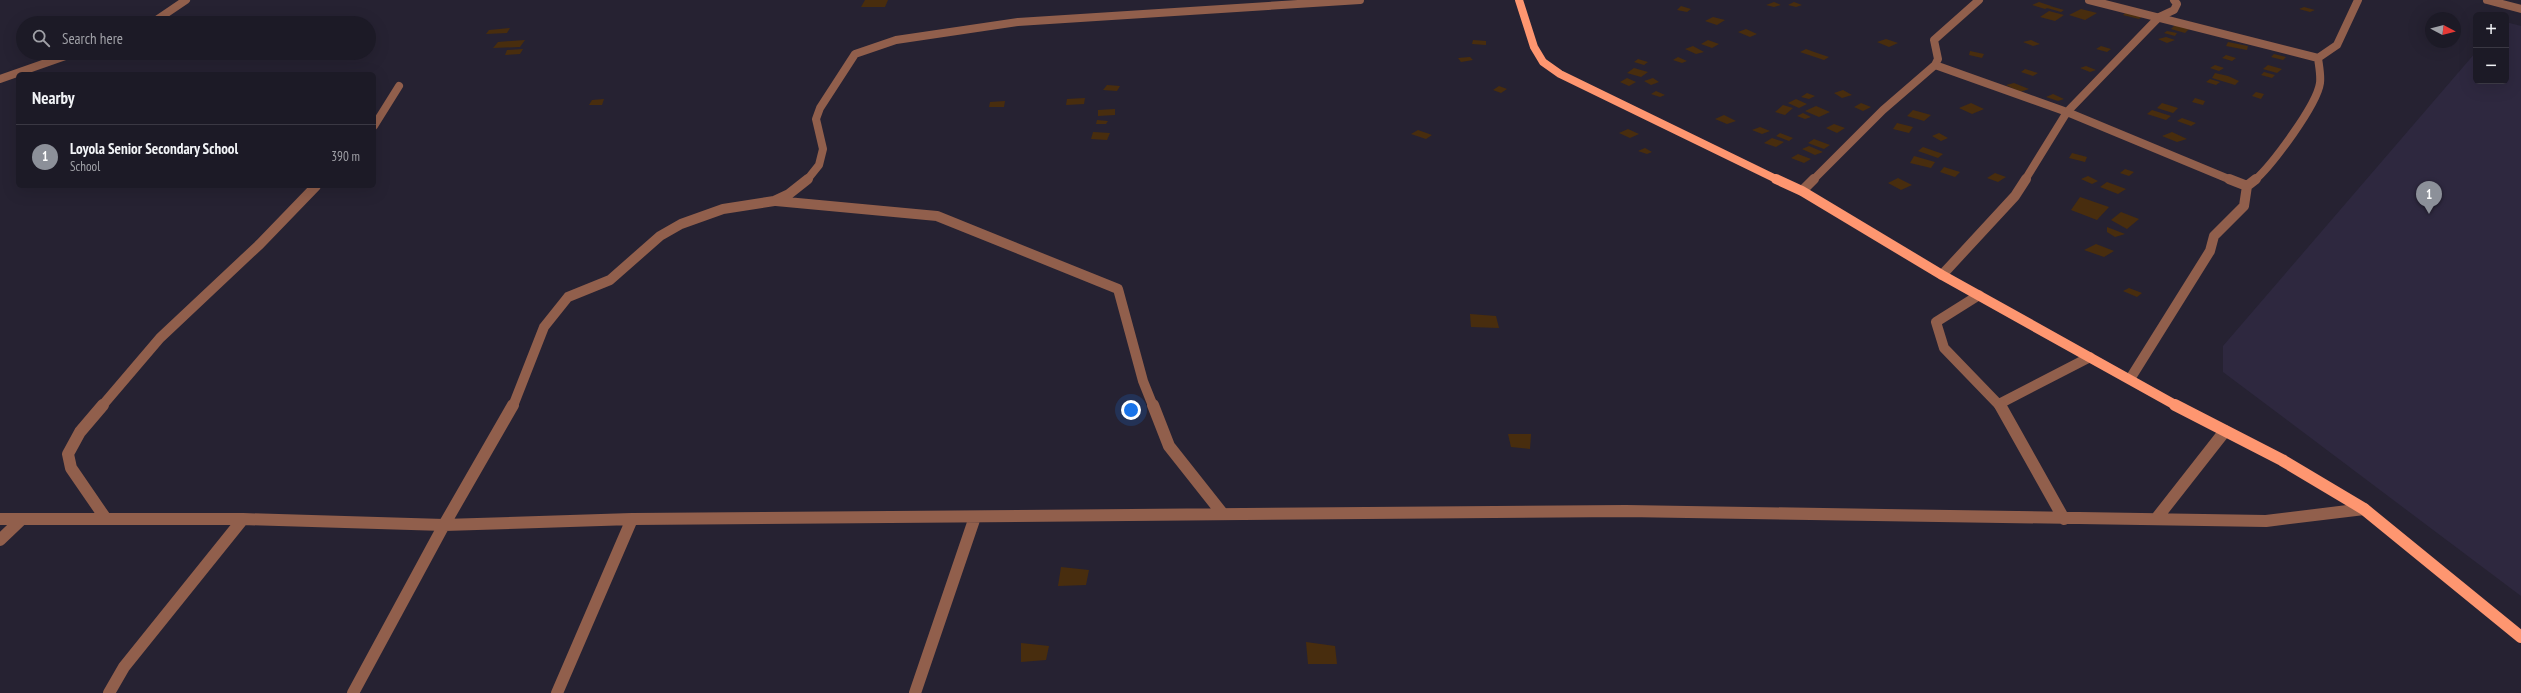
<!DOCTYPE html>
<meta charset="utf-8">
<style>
:root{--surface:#1c1a26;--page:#25232e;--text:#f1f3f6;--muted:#a0a1a7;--line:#3a3843;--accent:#8c9099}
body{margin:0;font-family:"PT Sans Narrow",sans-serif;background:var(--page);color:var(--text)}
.controls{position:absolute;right:12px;top:12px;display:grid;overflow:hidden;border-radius:6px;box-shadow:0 4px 16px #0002}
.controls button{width:36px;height:36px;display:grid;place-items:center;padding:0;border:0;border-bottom:1px solid var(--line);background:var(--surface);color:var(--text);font:20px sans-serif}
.compass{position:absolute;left:2425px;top:12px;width:36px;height:36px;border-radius:50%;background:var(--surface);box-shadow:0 4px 16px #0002;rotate:97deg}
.you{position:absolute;left:1131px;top:410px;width:14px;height:14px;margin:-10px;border:3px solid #fff;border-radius:50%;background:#1a73e8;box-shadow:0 0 0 6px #1a73e833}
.badge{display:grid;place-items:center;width:26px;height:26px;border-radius:50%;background:var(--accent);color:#fff;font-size:13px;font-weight:700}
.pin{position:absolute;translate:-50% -33px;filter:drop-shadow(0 1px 2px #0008)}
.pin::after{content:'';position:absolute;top:21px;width:14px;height:12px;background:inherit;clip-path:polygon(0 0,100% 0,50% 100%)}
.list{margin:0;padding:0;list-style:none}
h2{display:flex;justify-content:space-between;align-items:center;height:52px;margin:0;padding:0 16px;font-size:17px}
h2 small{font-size:13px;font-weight:400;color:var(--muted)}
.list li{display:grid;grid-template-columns:26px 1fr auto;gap:12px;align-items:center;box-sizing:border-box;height:64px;padding:0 16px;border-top:1px solid var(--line)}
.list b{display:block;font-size:15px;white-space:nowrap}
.list p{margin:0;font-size:13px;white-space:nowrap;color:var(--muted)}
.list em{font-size:13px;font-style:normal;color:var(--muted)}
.icon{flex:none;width:22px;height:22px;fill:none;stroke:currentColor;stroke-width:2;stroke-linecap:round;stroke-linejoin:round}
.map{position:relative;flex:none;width:2521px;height:693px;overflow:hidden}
.search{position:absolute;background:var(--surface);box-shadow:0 4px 16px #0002;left:16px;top:16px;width:360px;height:44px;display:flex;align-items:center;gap:10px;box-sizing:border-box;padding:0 14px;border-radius:22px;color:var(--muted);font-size:15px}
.panel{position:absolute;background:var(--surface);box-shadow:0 4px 16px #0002;left:16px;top:72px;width:360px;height:116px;border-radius:6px}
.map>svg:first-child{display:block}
.built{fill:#2e283f}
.building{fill:#482d0e}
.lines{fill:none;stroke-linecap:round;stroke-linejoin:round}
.minor-far2{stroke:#915f4c;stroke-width:8}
.minor-far1{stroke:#915f4c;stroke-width:10}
.minor{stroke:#915f4c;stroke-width:12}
.major-far2{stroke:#fe9670;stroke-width:8}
.major-far1{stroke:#fe9670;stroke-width:10}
.major{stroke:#fe9670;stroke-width:12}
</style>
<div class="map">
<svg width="2521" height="693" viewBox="0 0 2521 693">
<rect width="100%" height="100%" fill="#262232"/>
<path class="built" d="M2506 22 2521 26V596L2223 372V346L2476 52V81H2506Z"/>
<path class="building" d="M865 0H888L885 7H861Z
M1774 2 1781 5 1774 7 1766 5Z
M1794 2 1802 5 1796 7 1788 5Z
M2039 2 2051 6 2045 9 2032 5Z
M1681 6 1691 9 1687 12 1677 10Z
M2050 6 2064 10 2061 12 2047 8Z
M2304 7 2315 10 2310 12 2299 9Z
M2081 9 2097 13 2085 20 2069 15Z
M2049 11 2064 15 2055 21 2040 17Z
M2127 11 2143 16 2139 19 2123 15Z
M1713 17 1725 20 1717 25 1705 21Z
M2175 25 2189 29 2185 33 2171 29Z
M510 28 507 33 486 34 489 30Z
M1746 29 1757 34 1750 37 1738 32Z
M2167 31 2177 33 2175 36 2164 33Z
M2166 37 2175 40 2167 43 2158 39Z
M1886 39 1898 43 1889 47 1877 42Z
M525 40 520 47 493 48 498 42Z
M1473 40 1486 41V45L1472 44Z
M1708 40 1719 44 1712 48 1701 44Z
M2031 40 2040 44 2033 46 2023 42Z
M2228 42 2248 46 2247 50 2226 46Z
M1693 46 1704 52 1696 54 1685 49Z
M2101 46 2111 49 2107 52 2096 49Z
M523 49 520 54 505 55 507 50Z
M1806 49 1817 53 1829 57 1824 60 1800 52Z
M1970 51 1984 54 1982 58 1969 55Z
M2274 54 2286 57 2283 60 2271 57Z
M2226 55 2236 58 2232 61 2222 58Z
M1470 57 1473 60 1461 62 1458 58Z
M1678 57 1687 61 1682 63 1673 60Z
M1638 59 1648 62 1644 65 1634 62Z
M2215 65 2224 68 2219 71 2210 68Z
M2268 65 2282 69 2277 73 2263 69Z
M2086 66 2096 70 2090 72 2080 68Z
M1634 68 1648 72 1641 77 1627 73Z
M2025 69 2038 73 2033 76 2021 72Z
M2264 72 2275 75 2272 78 2261 75Z
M2215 73 2228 76 2239 81 2235 85 2212 78Z
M1627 78 1636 82 1629 86 1620 82Z
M1653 78 1659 82 1651 85 1644 81Z
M2210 79 2220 82 2216 85 2206 82Z
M2014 83 2029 89 2020 92 2006 85Z
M1107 85 1120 86 1117 91 1103 90Z
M1499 86 1507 89 1501 93 1493 90Z
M1843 90 1852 95 1842 98 1834 93Z
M1656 91 1665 95 1660 97 1651 94Z
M2256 92 2264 94 2261 99 2252 96Z
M1807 93 1815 96 1809 99 1801 97Z
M2053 94 2064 99 2058 101 2046 97Z
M1085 98 1084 104 1066 105 1067 99Z
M2195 98 2205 101 2203 105 2192 102Z
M604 99 602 105H589L592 100Z
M1796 99 1807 104 1799 108 1788 103Z
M1005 101 1004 107H989L990 102Z
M1861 103 1871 107 1863 111 1854 107Z
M1971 103 1984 109 1972 114 1959 108Z
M2162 103 2178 108 2173 113 2157 108Z
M1783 105 1793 108 1785 115 1775 112Z
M1816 106 1830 112 1819 117 1805 111Z
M1115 109V115L1098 116V110Z
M1913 110 1931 115 1924 121 1907 116Z
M2152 110 2171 116 2166 120 2147 114Z
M1803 113 1811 117 1805 119 1797 116Z
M1724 115 1736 121 1727 124 1715 119Z
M2182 118 2196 123 2191 126 2177 121Z
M1097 120 1108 121 1106 124H1096Z
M1897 123 1913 127 1909 133 1893 129Z
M1834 124 1845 128 1837 133 1826 128Z
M1760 127 1770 131 1762 134 1752 130Z
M1628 129 1639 134 1630 138 1619 133Z
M1418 130 1432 135 1426 139 1411 134Z
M1093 132 1110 133 1107 140 1091 139Z
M2172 132 2187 139 2177 142 2162 136Z
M1780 133 1793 138 1789 141 1776 136Z
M1939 133 1948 138 1941 141 1932 136Z
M1772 138 1784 142 1776 147 1764 143Z
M1814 139 1830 145 1824 149 1808 143Z
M1809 146 1823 152 1815 155 1802 149Z
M1923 147 1943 154 1938 158 1918 151Z
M1645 148 1652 152 1647 154 1638 151Z
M2072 153 2087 157 2085 162 2069 158Z
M1798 154 1811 159 1804 163 1791 158Z
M1914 156 1935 162 1931 168 1910 163Z
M1944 167 1960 172 1955 177 1940 172Z
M2125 169 2134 172 2129 176 2120 173Z
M1995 173 2006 177 1998 182 1987 178Z
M2088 176 2098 181 2092 184 2081 179Z
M1898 178 1912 185 1901 190 1888 183Z
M2107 182 2126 189 2118 194 2100 187Z
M2080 197 2109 207 2097 220 2071 210Z
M2121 212 2139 219 2127 229 2111 220Z
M2107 227 2125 234 2115 237 2107 232Z
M2096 244 2114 251 2104 257 2084 250Z
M2129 288 2142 293 2137 297 2123 291Z
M1470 314 1496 316 1499 328 1471 327Z
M1508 434H1531L1530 449 1511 447Z
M1061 567 1089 570 1086 585 1058 586Z
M1306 642 1335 646 1337 664H1308Z
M1021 643 1049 646 1046 660 1021 662Z"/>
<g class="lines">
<path class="minor-far2" d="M2089 0 2318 58
M2487 0 2521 9
M152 23 186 0
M1935 65 2067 112 2231 180
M0 79 74 53
M374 126 399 86
M807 180 819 165 823 149 816 119 820 108 855 54 896 40 1018 22 1360 0
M1813 180 1883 110 1935 65 1938 59 1934 40 1979 0
M2025 180 2067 112 2159 17 2174 10 2177 4 2174 0
M2255 180C2272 165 2317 105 2320 83 2321 75 2319 66 2318 58L2337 45 2358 0"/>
<path class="minor-far1" d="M2229 179 2247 186
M1802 191 1814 179
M776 201 937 216 1118 289 1143 381 1153 406
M1942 275 2015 196 2026 179
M1979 295 1936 322 1944 348 2000 406
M2130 379 2210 251 2214 236 2244 206 2247 186 2256 179
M1999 404 2090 357
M102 406 160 338 260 244 316 186
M513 406 544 327 568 297 610 280 660 236 681 224 723 209 774 201 789 194 808 179"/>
<path class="minor" d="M103 405 80 432 68 454 71 468 106 519
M1153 405 1169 446 1222 513
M2000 405 2064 519
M0 519H243L444 525 632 519 1626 511 2266 521 2364 509
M2156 519 2225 431
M0 540 22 519
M109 693 124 667 243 519
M353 693 444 525 513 405
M557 693 632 519
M915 693 975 517"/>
<path class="major-far2" d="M1519 0 1534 47 1543 62 1560 74 1778 180"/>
<path class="major-far1" d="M1776 179 1802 191 1942 275 2177 406"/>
<path class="major" d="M2175 405 2282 460 2364 509 2521 637"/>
</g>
</svg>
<div class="controls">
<button>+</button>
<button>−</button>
</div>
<svg class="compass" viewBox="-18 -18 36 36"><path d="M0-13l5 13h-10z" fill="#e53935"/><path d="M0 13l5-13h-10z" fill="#a0a1a7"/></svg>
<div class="you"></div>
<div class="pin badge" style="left:2429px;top:214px">1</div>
<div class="search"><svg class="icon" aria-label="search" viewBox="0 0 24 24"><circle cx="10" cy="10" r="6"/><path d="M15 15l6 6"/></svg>Search here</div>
<section class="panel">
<h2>Nearby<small></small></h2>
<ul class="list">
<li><span class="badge">1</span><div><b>Loyola Senior Secondary School</b><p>School</p></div><em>390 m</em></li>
</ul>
</section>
</div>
